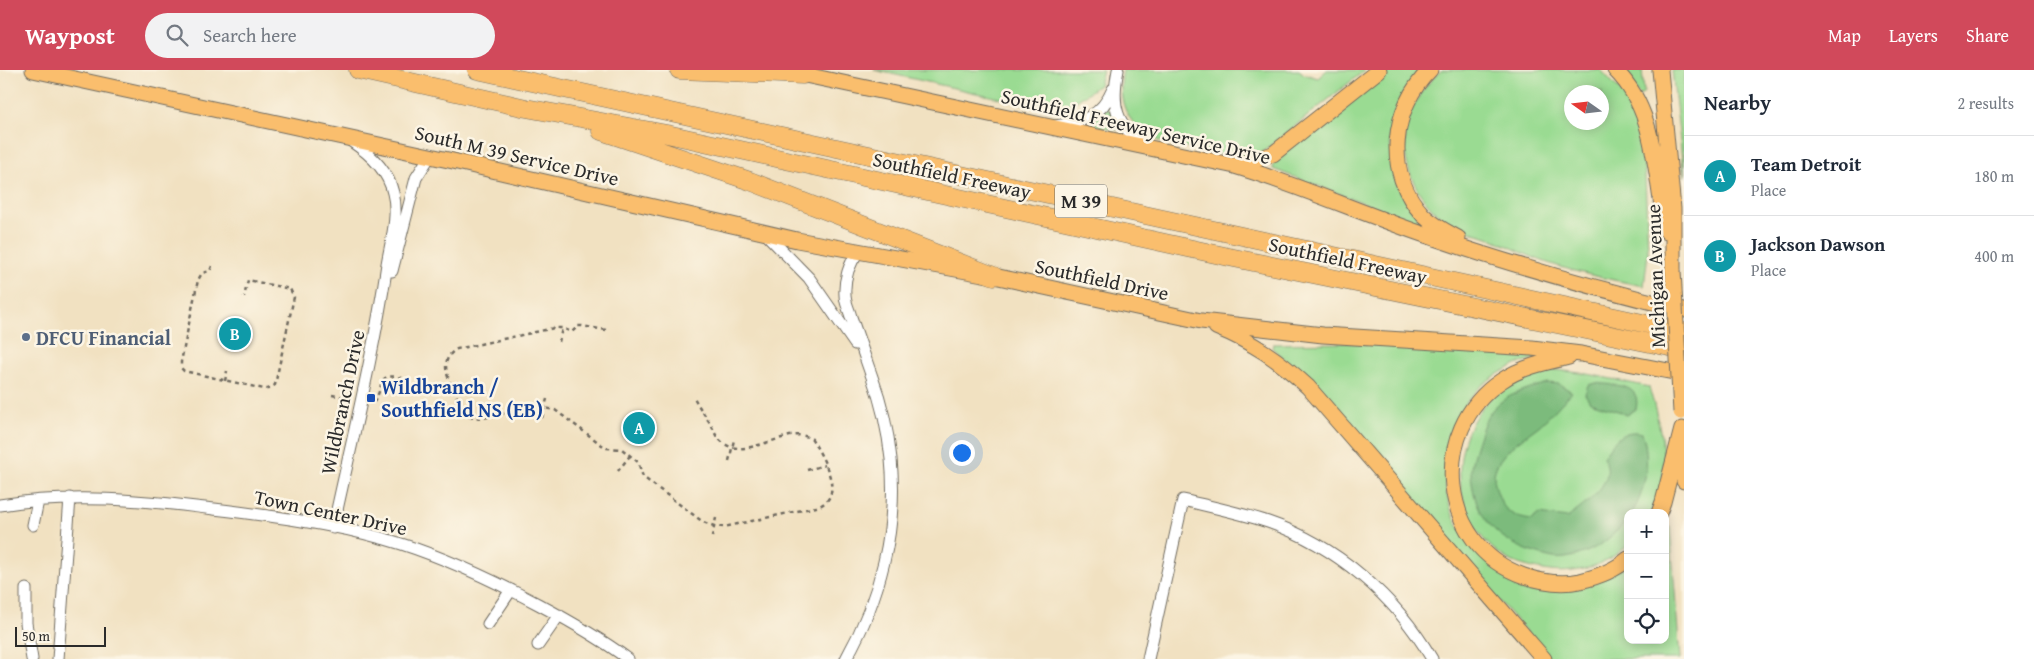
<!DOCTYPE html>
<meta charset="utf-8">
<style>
:root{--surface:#fff;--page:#f2f2f3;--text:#1f2937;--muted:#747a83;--line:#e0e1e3;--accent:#d1495b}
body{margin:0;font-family:"Gentium Book Plus",serif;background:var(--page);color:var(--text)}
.controls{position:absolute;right:15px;bottom:15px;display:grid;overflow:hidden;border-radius:10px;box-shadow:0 2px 12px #0003}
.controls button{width:45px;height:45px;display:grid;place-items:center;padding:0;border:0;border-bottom:1px solid var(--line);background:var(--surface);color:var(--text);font:25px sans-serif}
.compass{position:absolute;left:1564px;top:15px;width:45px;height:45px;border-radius:50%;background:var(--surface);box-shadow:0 2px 12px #0003;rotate:284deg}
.scale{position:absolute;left:15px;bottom:12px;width:91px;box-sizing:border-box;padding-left:5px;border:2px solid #2b2b2b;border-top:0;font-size:14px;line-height:18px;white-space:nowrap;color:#2b2b2b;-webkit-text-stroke:4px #fcf5e5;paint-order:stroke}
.you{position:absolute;left:961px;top:382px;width:18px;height:18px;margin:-12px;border:4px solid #fff;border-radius:50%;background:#1a73e8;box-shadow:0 0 0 8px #1a73e833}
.badge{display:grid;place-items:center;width:32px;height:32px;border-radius:50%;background:var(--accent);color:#fff;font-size:16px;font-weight:700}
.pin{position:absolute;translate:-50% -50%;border:2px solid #fff;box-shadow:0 1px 5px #0006}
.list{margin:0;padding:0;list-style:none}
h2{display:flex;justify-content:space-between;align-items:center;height:65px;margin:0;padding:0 20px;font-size:21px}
h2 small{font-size:16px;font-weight:400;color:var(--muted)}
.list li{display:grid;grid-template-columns:32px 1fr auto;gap:15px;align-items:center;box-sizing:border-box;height:80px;padding:0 20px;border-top:1px solid var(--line)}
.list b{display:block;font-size:19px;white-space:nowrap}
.list p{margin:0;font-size:16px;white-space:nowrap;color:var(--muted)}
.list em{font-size:16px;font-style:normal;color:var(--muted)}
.icon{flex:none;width:28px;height:28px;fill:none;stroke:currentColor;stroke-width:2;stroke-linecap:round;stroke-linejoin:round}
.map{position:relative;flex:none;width:1684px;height:589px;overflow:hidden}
header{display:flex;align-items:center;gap:30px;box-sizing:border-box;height:70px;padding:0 25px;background:var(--accent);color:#fff}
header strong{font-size:24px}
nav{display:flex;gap:28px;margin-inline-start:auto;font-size:18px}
.search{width:350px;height:45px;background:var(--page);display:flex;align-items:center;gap:12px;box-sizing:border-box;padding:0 18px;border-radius:28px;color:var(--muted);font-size:19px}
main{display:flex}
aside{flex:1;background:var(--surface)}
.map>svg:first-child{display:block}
.green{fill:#9adb92;stroke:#62835e;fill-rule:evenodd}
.forest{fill:#7bbb7c;stroke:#537354}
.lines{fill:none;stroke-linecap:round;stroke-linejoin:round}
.minor-casing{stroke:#706b60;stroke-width:13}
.major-casing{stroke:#706b60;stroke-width:17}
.highway-casing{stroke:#706b60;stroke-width:19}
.path{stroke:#706b60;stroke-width:2.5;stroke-dasharray:4 4;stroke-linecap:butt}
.minor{stroke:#fff;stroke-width:11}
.major{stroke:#fabe6d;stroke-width:15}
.highway{stroke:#fabe6d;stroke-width:18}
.major-bridge-casing{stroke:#706b60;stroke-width:17;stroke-linecap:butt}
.major-bridge{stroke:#fabe6d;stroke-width:15}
.service-dot{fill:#5c6f8a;stroke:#fcf5e5;stroke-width:2}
.transit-dot{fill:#1a4fb4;stroke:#fcf5e5;stroke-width:2}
.labels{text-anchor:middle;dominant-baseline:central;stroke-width:5;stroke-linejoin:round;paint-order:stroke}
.shield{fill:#fcf5e5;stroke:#6a6863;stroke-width:1}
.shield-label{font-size:19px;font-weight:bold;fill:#2b2b2b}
.street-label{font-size:20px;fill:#2b2b2b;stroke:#fcf5e5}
.service-label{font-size:20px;font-weight:bold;fill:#4e5e75;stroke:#fcf5e5;text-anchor:start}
.transit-label{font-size:20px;font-weight:bold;fill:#164399;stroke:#fcf5e5;text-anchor:start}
</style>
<header>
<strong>Waypost</strong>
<div class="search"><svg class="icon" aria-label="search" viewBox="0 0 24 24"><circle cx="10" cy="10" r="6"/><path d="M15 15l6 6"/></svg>Search here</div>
<nav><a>Map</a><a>Layers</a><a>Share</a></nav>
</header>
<main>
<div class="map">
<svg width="1684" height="589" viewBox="0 0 1684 589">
<rect width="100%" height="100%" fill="#fcf5e5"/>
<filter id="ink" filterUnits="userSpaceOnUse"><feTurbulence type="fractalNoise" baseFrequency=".02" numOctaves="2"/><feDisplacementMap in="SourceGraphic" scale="10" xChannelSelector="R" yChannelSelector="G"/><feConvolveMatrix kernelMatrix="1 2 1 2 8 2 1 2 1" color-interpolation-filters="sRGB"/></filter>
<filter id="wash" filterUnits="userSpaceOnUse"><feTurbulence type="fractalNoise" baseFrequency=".0096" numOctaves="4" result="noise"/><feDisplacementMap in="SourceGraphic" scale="20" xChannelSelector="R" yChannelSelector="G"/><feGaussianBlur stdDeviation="1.12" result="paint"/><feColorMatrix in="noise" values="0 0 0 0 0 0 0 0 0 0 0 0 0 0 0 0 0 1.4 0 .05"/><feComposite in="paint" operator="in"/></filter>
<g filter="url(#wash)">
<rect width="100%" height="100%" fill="#f1e1c1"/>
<path class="green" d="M874 0H1103L1099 15 1061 42Z
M1123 0H1299L1304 4 1318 8 1327 0H1365L1260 84 1238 88 1159 71C1128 57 1116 33 1123 0Z
M1386 0H1419C1405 20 1385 53 1391 79 1396 100 1411 130 1419 151L1415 152 1273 99V91Z
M1442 0H1601L1625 26 1637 51 1645 105 1648 183 1644 216C1608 209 1571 202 1537 189 1520 182 1504 174 1488 167 1476 163 1462 161 1452 155 1424 137 1404 106 1405 72 1406 43 1420 19 1442 0ZM1572 22H1602V52H1572Z
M1621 0H1642L1644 22 1640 26Z
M1672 0H1684V107Z
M1107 38 1110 40 1118 57 1117 60 1091 54Z
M1349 273 1544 286C1516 293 1488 305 1469 329 1439 366 1436 426 1464 465 1468 472 1478 476 1485 481 1502 492 1519 504 1536 516L1628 497V570H1665V454L1670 457 1680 589H1550L1294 297 1272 278 1273 274Z
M1557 300 1588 304 1649 317C1658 348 1667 381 1662 413 1661 423 1655 434 1651 443H1628V475C1605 496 1574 506 1544 500 1531 498 1515 494 1504 487 1445 448 1446 357 1503 318 1519 306 1537 304 1557 300Z"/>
<path class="forest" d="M1547 313 1559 314 1572 322C1562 333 1551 345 1540 355 1525 367 1497 383 1494 405 1494 412 1496 420 1499 427 1504 442 1516 448 1531 450L1539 444 1567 448C1584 436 1620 410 1603 387 1613 372 1622 358 1642 363 1651 387 1646 421 1632 443H1628V449C1611 469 1592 484 1565 488 1553 490 1543 485 1532 482 1493 468 1472 442 1471 400 1471 393 1474 384 1476 377 1480 365 1484 349 1493 339 1506 324 1528 319 1547 313Z
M1596 313C1613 316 1642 312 1636 339L1627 344 1590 332 1585 324 1588 315Z"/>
</g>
<g filter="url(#ink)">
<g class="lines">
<g class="minor-casing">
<path id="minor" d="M1118 0C1111 34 1115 57 1147 75
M1055 56C1083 52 1101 47 1113 19
M765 163 809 208 855 274
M392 201 416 108 430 86
M0 435C72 423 142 430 214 439 271 446 329 453 385 469 438 484 489 508 538 534 568 550 600 568 628 589
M33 455 38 431
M333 458C352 370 374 283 387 194 391 171 399 145 393 123 388 100 369 83 351 71
M26 519V553L32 589
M488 554 511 520
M538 575 559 545
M58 589 70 428
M846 589C880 528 898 459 891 389 888 361 882 334 872 307 865 287 858 267 851 247 849 239 845 233 845 225 844 210 849 194 858 182
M1148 589 1183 430C1212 437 1241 443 1268 452 1336 475 1396 527 1432 589"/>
</g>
<g class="major-casing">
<path id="major" d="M33 0 453 91 797 170 994 206 1201 251 1323 265 1532 278 1581 284 1684 304
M1430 0C1391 38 1384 103 1423 145 1433 155 1445 161 1458 168
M1615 0C1658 42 1654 107 1667 162
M1660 0 1673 139V201
M791 2 1235 96C1301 116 1363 144 1428 166 1512 195 1598 219 1684 240
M1235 96 1273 84 1379 0
M1216 257C1253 272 1279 290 1308 317L1544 589
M1569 287C1546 292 1521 297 1501 311 1428 360 1438 476 1524 506 1542 512 1561 515 1580 511 1597 507 1614 501 1628 489
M1683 377 1684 411
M1659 443 1663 432 1682 359"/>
</g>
<g class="highway-casing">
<path id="highway" d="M358 0 526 38 667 64 1229 187 1684 280
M477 0 1684 262
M679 0 803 5
M601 61 750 111 994 206"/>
</g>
<path class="path" d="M212 196 210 201 202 203 198 210 181 292V298L184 301 264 319H268L275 315 294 227 290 219 248 210 244 227
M606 260 582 256H578L572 262 562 258H554L457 279C438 290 448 308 455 323 459 331 462 341 470 347L484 348 534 336 555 340 606 378 622 379 638 392 643 407 703 452 714 456 724 457 816 437C848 428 822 387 812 369 788 353 744 395 720 370 714 365 713 356 708 350 703 342 698 336 694 327
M559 272 562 258
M225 311 227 301
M420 312 430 324 432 323
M451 319 472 315
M332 325 349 328
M374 332C386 313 375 301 407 309
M542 348 547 329
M729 391 734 370
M807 400 825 395
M618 401 632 383
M712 467 716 448"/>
<use href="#minor" class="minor"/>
<use href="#major" class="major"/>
<use href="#highway" class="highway"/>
<g class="major-bridge-casing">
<path id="major-bridge" d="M1673 201 1681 342"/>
</g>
<use href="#major-bridge" class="major-bridge"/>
</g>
</g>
<circle class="service-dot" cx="26" cy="267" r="5"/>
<rect class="transit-dot" x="366" y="323" width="10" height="10" rx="2.5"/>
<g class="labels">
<rect class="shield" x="1055" y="114.5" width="52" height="33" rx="4"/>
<g class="shield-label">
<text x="1081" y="131">M 39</text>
</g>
<g class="street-label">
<text transform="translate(1136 56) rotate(13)">Southfield Freeway Service Drive</text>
<text transform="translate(517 85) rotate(13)">South M 39 Service Drive</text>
<text transform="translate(952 105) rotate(12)">Southfield Freeway</text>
<text transform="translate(1348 190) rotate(12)">Southfield Freeway</text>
<text transform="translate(1655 206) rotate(-92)">Michigan Avenue</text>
<text transform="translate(1102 209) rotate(12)">Southfield Drive</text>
<text transform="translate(342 332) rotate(-78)">Wildbranch Drive</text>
<text transform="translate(331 442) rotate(12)">Town Center Drive</text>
</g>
<g class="service-label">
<text x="36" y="267">DFCU Financial</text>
</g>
<g class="transit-label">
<text x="381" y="316">Wildbranch /<tspan x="381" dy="23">Southfield NS (EB)</tspan></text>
</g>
</g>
</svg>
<div class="controls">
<button>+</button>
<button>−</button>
<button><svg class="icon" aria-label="locate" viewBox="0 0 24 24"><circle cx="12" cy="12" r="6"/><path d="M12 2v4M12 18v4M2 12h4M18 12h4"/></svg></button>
</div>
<svg class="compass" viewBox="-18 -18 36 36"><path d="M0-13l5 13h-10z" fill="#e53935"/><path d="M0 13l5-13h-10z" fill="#747a83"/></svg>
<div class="scale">50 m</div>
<div class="you"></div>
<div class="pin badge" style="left:639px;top:358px;background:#0f9aa8">A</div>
<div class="pin badge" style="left:235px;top:264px;background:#0f9aa8">B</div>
</div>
<aside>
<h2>Nearby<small>2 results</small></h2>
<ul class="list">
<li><span class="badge" style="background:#0f9aa8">A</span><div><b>Team Detroit</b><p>Place</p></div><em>180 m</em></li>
<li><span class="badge" style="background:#0f9aa8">B</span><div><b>Jackson Dawson</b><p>Place</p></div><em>400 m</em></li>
</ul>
</aside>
</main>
